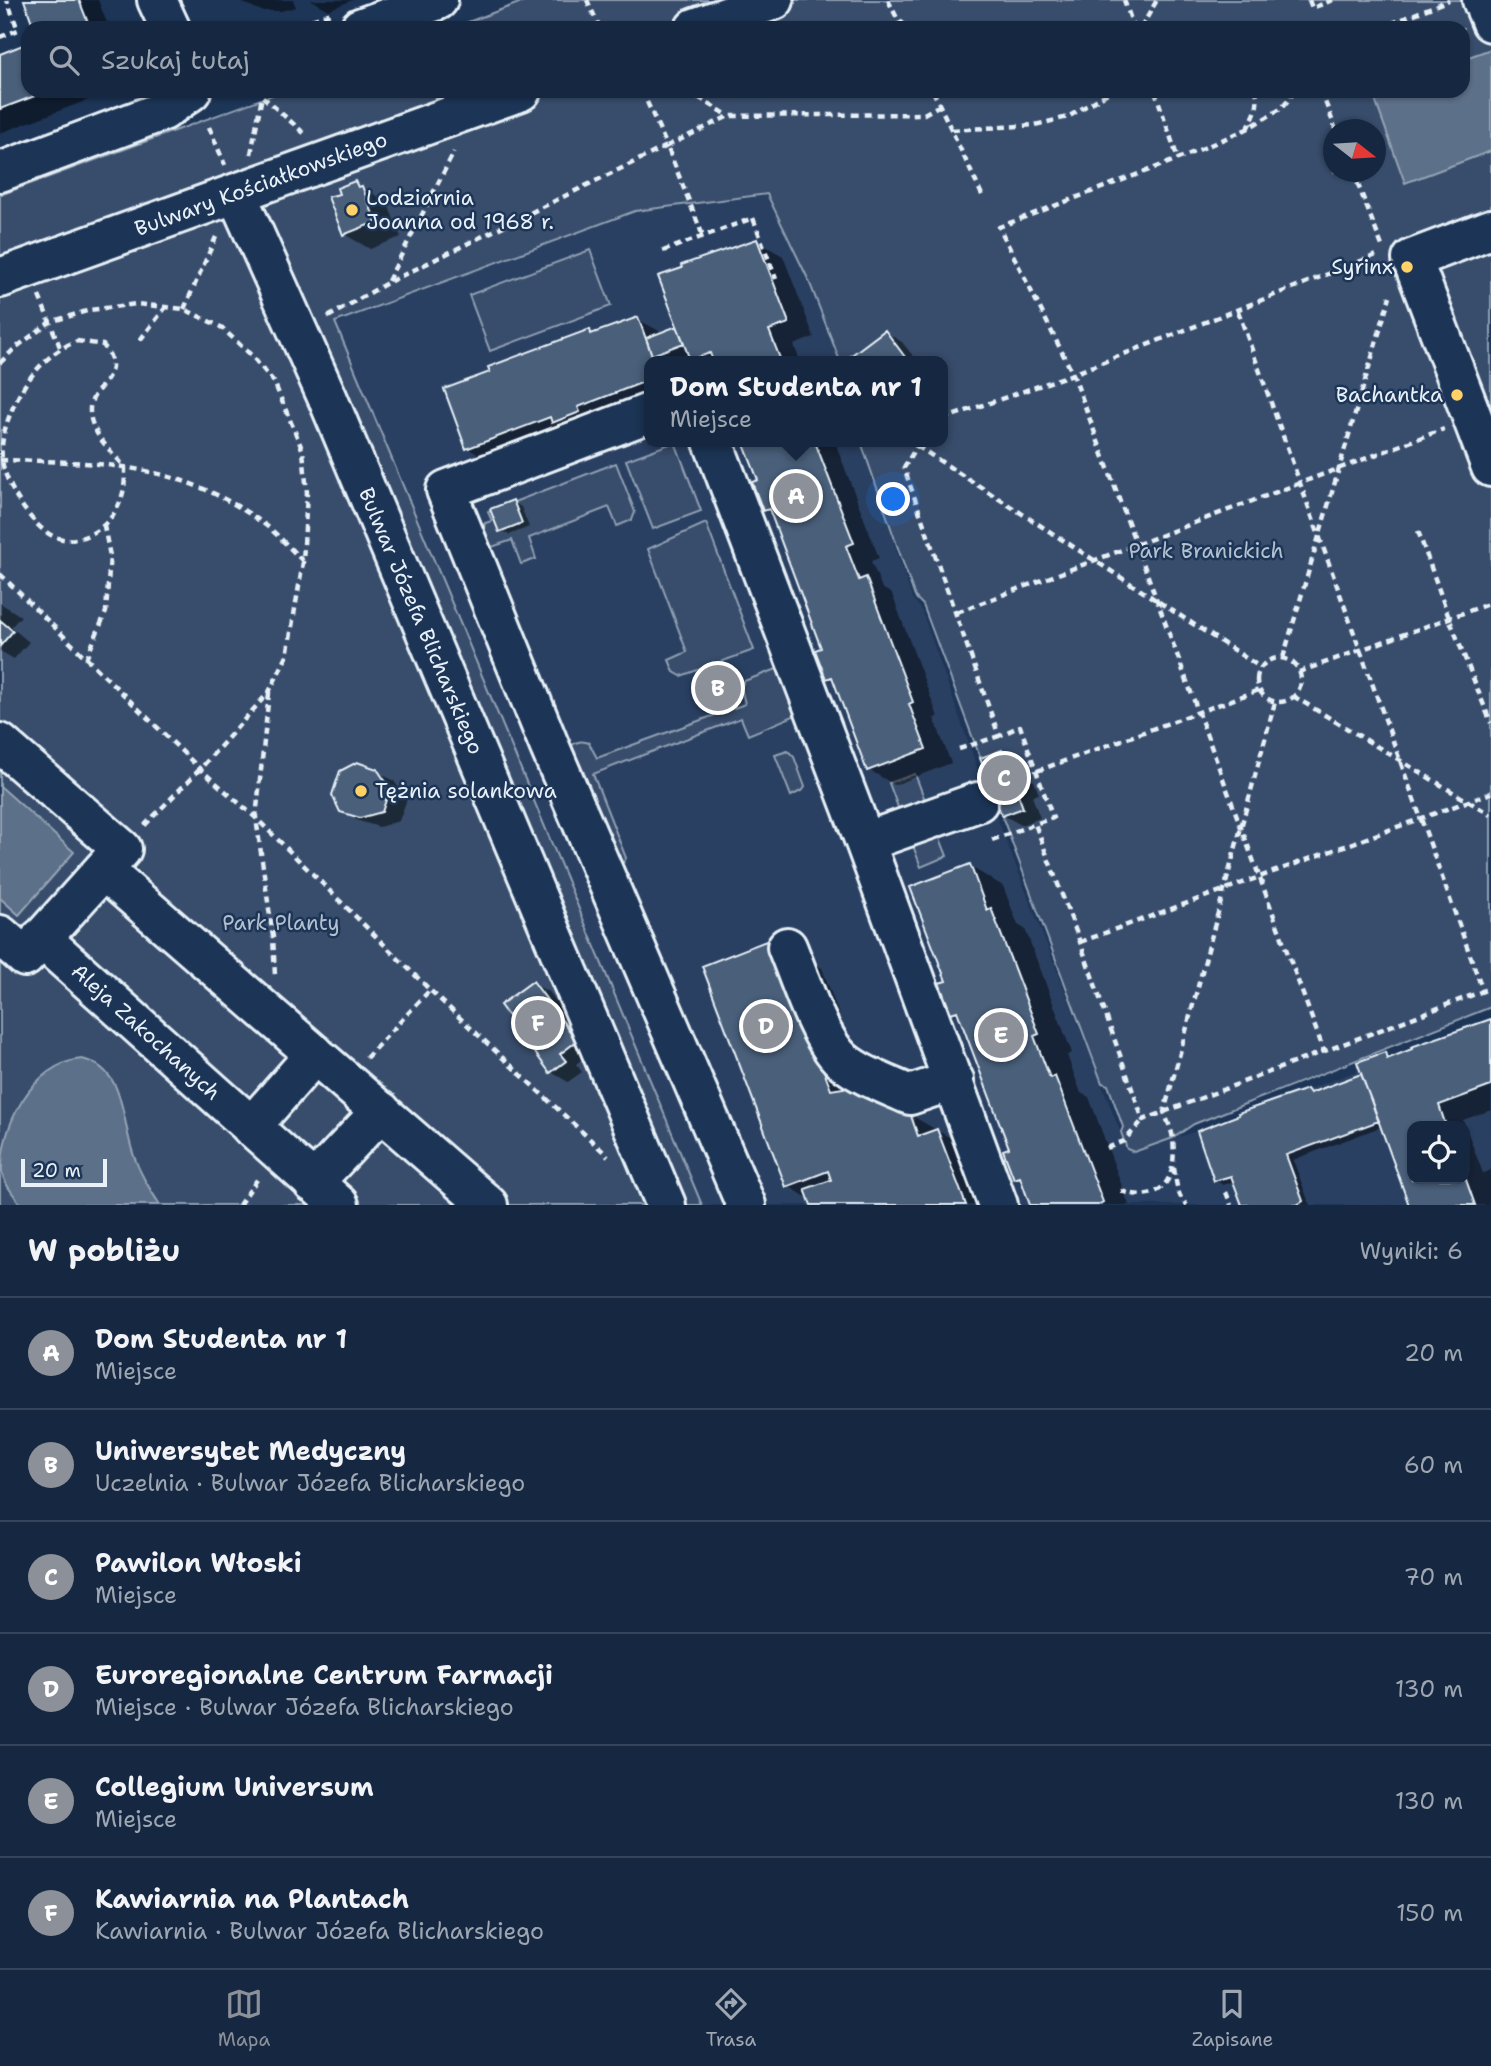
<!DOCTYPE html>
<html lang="pl">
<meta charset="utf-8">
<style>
:root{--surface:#162841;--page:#1f3048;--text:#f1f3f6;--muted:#9ea6b1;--line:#35445a;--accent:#8c9099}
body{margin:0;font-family:"Shantell Sans",sans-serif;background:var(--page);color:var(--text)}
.controls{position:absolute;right:21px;bottom:21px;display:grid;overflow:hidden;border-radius:14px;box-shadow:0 2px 5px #0004}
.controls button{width:63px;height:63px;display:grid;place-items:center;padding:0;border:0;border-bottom:2px solid var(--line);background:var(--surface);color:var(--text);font:35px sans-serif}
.compass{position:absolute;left:1323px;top:119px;width:63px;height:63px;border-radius:50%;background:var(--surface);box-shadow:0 2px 5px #0004;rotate:107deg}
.scale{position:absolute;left:21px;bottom:18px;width:86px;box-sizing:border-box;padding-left:7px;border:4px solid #e8f1f8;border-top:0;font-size:19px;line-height:24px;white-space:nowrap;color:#e8f1f8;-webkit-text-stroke:5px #1d3557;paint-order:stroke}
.you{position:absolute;left:894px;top:500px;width:24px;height:24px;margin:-18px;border:5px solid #fff;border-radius:50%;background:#1a73e8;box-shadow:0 0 0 10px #1a73e833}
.badge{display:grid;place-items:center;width:46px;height:46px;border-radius:50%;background:var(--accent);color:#fff;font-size:23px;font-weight:700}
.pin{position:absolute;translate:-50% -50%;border:4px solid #fff;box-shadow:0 2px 7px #0006}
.popup{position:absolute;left:644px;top:356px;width:304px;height:91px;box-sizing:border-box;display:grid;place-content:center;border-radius:14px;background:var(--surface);filter:drop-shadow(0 2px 5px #0005);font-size:23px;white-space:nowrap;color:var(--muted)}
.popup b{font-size:26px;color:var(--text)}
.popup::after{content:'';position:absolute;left:50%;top:100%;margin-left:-14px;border:14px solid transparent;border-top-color:var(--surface)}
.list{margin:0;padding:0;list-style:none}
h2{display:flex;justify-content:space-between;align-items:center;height:91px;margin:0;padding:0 28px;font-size:30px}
h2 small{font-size:23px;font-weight:400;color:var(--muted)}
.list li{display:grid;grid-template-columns:46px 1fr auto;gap:21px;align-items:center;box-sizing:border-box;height:112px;padding:0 28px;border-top:2px solid var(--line)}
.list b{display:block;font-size:26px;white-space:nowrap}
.list p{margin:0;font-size:23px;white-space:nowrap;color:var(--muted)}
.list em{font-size:23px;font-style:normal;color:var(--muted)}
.icon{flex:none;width:38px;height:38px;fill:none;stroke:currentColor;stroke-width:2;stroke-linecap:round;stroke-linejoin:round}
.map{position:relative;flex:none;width:1491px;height:1205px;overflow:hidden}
.search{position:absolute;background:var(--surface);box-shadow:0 2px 5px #0004;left:21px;right:21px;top:21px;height:77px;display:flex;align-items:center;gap:18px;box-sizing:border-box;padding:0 24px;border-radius:21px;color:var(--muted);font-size:26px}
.sheet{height:763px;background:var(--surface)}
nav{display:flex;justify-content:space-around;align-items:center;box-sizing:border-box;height:98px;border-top:2px solid var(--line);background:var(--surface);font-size:19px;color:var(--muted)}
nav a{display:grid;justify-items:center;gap:4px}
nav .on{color:var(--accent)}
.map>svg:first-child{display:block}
.built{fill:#2a4162;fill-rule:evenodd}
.green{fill:#374d6c;stroke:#909fb2;stroke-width:2;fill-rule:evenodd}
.water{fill:#5d7089;stroke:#95a4b5;stroke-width:2}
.shadow{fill:#0007;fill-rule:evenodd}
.building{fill:#495e7a;stroke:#e8f1f8;stroke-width:2}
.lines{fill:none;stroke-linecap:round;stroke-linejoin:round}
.minor-casing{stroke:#e8f1f8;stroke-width:44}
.path{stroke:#e8f1f8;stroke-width:4.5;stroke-dasharray:7 5;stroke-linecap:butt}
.minor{stroke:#1d3557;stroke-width:38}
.poi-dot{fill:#ffd166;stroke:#1d3557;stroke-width:2.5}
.labels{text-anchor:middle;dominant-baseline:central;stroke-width:5;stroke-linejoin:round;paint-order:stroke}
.street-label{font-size:21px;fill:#e8f1f8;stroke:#1d3557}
.poi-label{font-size:21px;fill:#e8f1f8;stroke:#1d3557;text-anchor:start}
.park-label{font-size:21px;fill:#b3c0ce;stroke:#1d3557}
</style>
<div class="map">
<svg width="1491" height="1205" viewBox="0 0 1491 1205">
<rect width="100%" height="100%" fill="#1d3557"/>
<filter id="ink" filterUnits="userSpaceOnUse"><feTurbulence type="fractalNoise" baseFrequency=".0143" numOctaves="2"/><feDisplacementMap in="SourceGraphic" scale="14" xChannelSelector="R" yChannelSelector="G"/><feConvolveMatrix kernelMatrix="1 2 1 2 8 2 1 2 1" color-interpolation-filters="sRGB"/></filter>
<g filter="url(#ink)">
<path class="built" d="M767 193 809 281 840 361H649V442H861L912 598 921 609 977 767 1127 1149 1134 1152 1197 1131 1491 1020V1205H702L335 322 635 211ZM1412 1126H1465V1179H1412Z"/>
<path class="green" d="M527 0H1491V1007L1194 1124 1173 1138 1134 1152 1127 1149 1121 1132 1123 1127 1108 1085 1102 1083 923 605 915 597 861 442H943V361H840L809 281 767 194 635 211 335 322 702 1205H0V195L283 91H1463V28H452ZM1334 130H1376V172H1334Z
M590 250 611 306 490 351 469 295Z
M675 442 701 511 653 529 626 460Z
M616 463 635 512 632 520 617 526 609 507 529 538 536 559 521 564 512 540 489 548 483 531 485 523 492 521 488 512Z
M706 523 754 650 681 676 674 672 669 660 687 652 648 549Z
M777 669 785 670 796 715 748 735 741 718 593 774 626 858 624 862 616 861 568 751C572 743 580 739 589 743L597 758 745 704 741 687 744 681Z
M788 751 794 757 805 787 803 790 791 796 775 755Z
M915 774 928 808 902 818 889 783Z
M934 823 947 856 921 867 908 832Z"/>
<path class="water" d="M1491 49V151L1405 183 1374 97 1388 91H1463V59Z
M0 786 74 852 19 915 0 898Z
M82 1059C127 1069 121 1122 134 1156 140 1174 150 1189 160 1205H21C14 1195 4 1184 2 1172 0 1126 33 1063 82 1059Z"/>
<path class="shadow" d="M25 0H98L109 28H36Z
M236 0H293L296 7 281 11H262Z
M311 0H353L328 10Z
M28 45V91H112L0 133V56Z
M355 183 387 202 401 237 370 249 344 234 341 195Z
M757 241 783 256 814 337 794 345 800 361H649V404L493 463 467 448 589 331 596 335 637 319 663 333 680 329Z
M885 332 902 342 917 361H849Z
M745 442H835L879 558 871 561 882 588 892 594 938 717 934 718 951 763 895 785 869 770 836 683 828 678 823 649 773 515 764 510 760 481Z
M513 502 521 507 529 527 509 535 500 530Z
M0 603 21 616 11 627 29 642 14 659 0 651Z
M1002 752 1019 762 1024 776 1034 781 1039 794 1032 796 1040 818 1021 825 1003 815Z
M376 771 394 781 407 799 399 821 379 827 359 821 341 810Z
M969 866 1003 886 1018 925 1025 929 1072 1053 1067 1055 1081 1093 1089 1097 1129 1205H1032L1024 1182 1015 1178 1011 1149 961 1017 952 1012 948 982Z
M774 940 822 968 869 1096 909 1114 985 1158 1002 1205H813L811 1200 788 1186Z
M533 983 550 993 593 1051 576 1064 582 1072 568 1082 551 1072Z
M1491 1020V1110L1463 1120 1483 1173 1491 1170V1205H1412L1383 1126 1293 1160 1310 1205H1243L1235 1181 1223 1185 1215 1180 1307 1091 1313 1094 1361 1076 1365 1078 1384 1054 1393 1058ZM1412 1126H1465V1179H1412Z"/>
<path class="building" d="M24 0H79L90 28H34Z
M28 43V91H48L0 109V54Z
M355 181 358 187 362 186 376 222 343 235 328 197 339 194 337 188Z
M757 239 789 323 769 330 781 361H713L710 353 690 360 658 276 682 268 681 265Z
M638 317 654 361H649V380L578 407 580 412 552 423 550 417 466 449 444 389 490 372 488 367 590 329 591 334Z
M677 326 684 343 652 355 646 338Z
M885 330 908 361H847L845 360Z
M743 442H815L854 543 846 546 859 580 866 577 913 702 909 704 926 749 867 771 832 677 826 679 815 650 821 648 769 509 763 511 752 482 758 480Z
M513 500 522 523 499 532 490 509Z
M0 620 13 631 0 646Z
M1002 750 1010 772 1017 769 1022 784 1015 786 1023 808 1002 816 980 758Z
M357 762 377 769 390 788 382 812 360 818 340 812 332 795 340 771Z
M970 864 987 910 991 908 1039 1034 1034 1036 1050 1078 1055 1076 1103 1202 1098 1205H1030L1020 1177 1014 1179 1003 1150 1009 1148 957 1011 951 1013 939 983 946 981 910 887Z
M774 938 831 1090 849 1087 853 1090 858 1088 910 1113 918 1136 937 1129 966 1205H811L805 1189 831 1180 828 1171 786 1187 702 966Z
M533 981 577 1041 560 1054 566 1061 550 1073 500 1005Z
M1491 1019V1086L1439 1105 1446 1126H1412V1179H1465V1177L1475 1205H1409L1357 1062 1385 1052 1387 1059 1412 1049 1411 1047Z
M1361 1074 1379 1121 1286 1155 1303 1201 1297 1205H1242L1231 1176 1214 1181 1197 1131 1239 1115 1238 1113 1307 1089 1310 1093Z"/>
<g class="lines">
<g class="minor-casing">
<path id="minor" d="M157 0 170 28
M1482 0 1491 22
M360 28 438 0
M695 28 774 0
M0 172 163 111 191 91
M236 193 328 399 666 1205
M1491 229 1412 259 1491 467
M0 278 521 91
M649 413 446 490 549 745 746 1205
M713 442 865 842 998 1205
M0 743 122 849 25 957 0 935
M865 842 978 802
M103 870 488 1205
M41 938 339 1205
M787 947C800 978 818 1038 842 1060 861 1076 888 1085 910 1095L954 1080
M251 1127 315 1054
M313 1183 381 1111"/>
</g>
<path class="path" d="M587 0 600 28
M888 0 902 28
M1124 0 1134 28
M1309 0 1312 8 1333 0
M900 21 908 28
M289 28 331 13
M1141 28 1157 0
M1380 28 1449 0
M0 37 18 30 7 0
M642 91 667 146 729 116 924 114 940 105
M688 91 729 116
M933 91 983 197
M1155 91 1178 159
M1295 91 1282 108 1247 129 1178 159 999 227 1073 374 1324 1051
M1321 91 1336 130
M209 127 225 165
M1247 129C1254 116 1260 106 1256 91
M952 130 1035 125 1068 117 1111 91
M251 154 262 96 306 135
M1353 172 1382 246
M663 251 753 218 776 279
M388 281 454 152
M39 296 60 347
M184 309 216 237
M1238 311 1483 991
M328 317 387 283 667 146 703 236
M140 340 166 307
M77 341 103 345C130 378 88 385 90 412 91 434 112 452 125 467 125 478 125 489 121 499 113 525 82 547 55 537 32 528 5 484 2 460 0 438 8 417 17 399 30 373 51 351 77 341Z
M0 363 14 349 50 322 90 310 136 304 184 309 221 327 251 355 274 382 303 451 307 493 303 562 287 656 269 692 200 769 144 826
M943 419 1073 374 1379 254
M919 442 904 468 999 736 1020 726 1053 818 1035 824 1080 942 1143 1120 1491 988
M917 446 1260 667
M0 460C99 462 181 462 264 524 278 534 290 549 303 561
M1418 531 1449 618 1491 723
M0 574 200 769 256 818 430 990 608 1156
M957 612 1444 429
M1283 658 1390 296
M1257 680a22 22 0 1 1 44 0a22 22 0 1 1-44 0Z
M86 659 106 612 110 556 104 526
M1299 672 1491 603
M269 693 256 818 273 937 275 976
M1293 696 1491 815
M959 749 999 736
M1037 771 1259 690
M992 840 1035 824
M1080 942 1491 793
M366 1058 430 990
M1107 1148 1124 1141 1143 1120
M1174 1168C1176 1181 1177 1197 1187 1205
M1121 1191C1164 1205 1177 1177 1173 1139 1172 1130 1167 1120 1164 1112L1275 702
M1226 1192 1231 1205
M239 1205 259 1177"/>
<use href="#minor" class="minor"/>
</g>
</g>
<g class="poi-dot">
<circle cx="352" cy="210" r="7"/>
<circle cx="1407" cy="267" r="7"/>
<circle cx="1457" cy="395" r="7"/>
<circle cx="361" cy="791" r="7"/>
</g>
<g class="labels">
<g class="street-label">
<text transform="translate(261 184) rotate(-20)">Bulwary Kościałkowskiego</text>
<text transform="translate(421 621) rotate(67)">Bulwar Józefa Blicharskiego</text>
<text transform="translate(146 1032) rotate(42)">Aleja Zakochanych</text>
</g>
<g class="poi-label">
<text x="366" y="198">Lodziarnia<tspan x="366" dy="24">Joanna od 1968 r.</tspan></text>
<text x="1393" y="267" text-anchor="end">Syrinx</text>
<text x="1443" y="395" text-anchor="end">Bachantka</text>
<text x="375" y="791">Tężnia solankowa</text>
</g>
<g class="park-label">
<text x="1206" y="551">Park Branickich</text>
<text x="281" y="923">Park Planty</text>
</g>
</g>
</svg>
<div class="controls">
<button><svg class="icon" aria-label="locate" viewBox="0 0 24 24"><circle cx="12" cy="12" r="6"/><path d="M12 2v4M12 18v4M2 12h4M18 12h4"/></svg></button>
</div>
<svg class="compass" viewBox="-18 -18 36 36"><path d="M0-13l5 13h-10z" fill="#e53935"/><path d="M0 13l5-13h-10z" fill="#9ea6b1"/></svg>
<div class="scale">20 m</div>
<div class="you"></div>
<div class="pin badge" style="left:796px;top:496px">A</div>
<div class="popup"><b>Dom Studenta nr 1</b>Miejsce</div>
<div class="pin badge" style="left:718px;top:688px">B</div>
<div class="pin badge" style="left:1004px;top:778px">C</div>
<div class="pin badge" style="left:766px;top:1026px">D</div>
<div class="pin badge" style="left:1001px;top:1035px">E</div>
<div class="pin badge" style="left:538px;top:1023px">F</div>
<div class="search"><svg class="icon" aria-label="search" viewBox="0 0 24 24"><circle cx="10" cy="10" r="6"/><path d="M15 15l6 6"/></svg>Szukaj tutaj</div>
</div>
<section class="sheet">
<h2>W pobliżu<small>Wyniki: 6</small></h2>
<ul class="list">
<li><span class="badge">A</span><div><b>Dom Studenta nr 1</b><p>Miejsce</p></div><em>20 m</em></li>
<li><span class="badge">B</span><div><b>Uniwersytet Medyczny</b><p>Uczelnia · Bulwar Józefa Blicharskiego</p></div><em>60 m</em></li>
<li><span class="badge">C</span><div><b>Pawilon Włoski</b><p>Miejsce</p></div><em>70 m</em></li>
<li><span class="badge">D</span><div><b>Euroregionalne Centrum Farmacji</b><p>Miejsce · Bulwar Józefa Blicharskiego</p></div><em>130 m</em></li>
<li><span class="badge">E</span><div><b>Collegium Universum</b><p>Miejsce</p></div><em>130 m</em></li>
<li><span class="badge">F</span><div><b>Kawiarnia na Plantach</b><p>Kawiarnia · Bulwar Józefa Blicharskiego</p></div><em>150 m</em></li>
</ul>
</section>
<nav>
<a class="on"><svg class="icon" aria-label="map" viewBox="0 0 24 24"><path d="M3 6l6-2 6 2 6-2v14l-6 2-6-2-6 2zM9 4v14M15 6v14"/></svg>Mapa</a>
<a><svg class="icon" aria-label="directions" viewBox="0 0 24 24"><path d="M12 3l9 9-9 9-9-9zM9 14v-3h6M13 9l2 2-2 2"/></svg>Trasa</a>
<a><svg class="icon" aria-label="saved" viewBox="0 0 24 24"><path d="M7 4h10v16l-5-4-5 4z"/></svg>Zapisane</a>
</nav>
